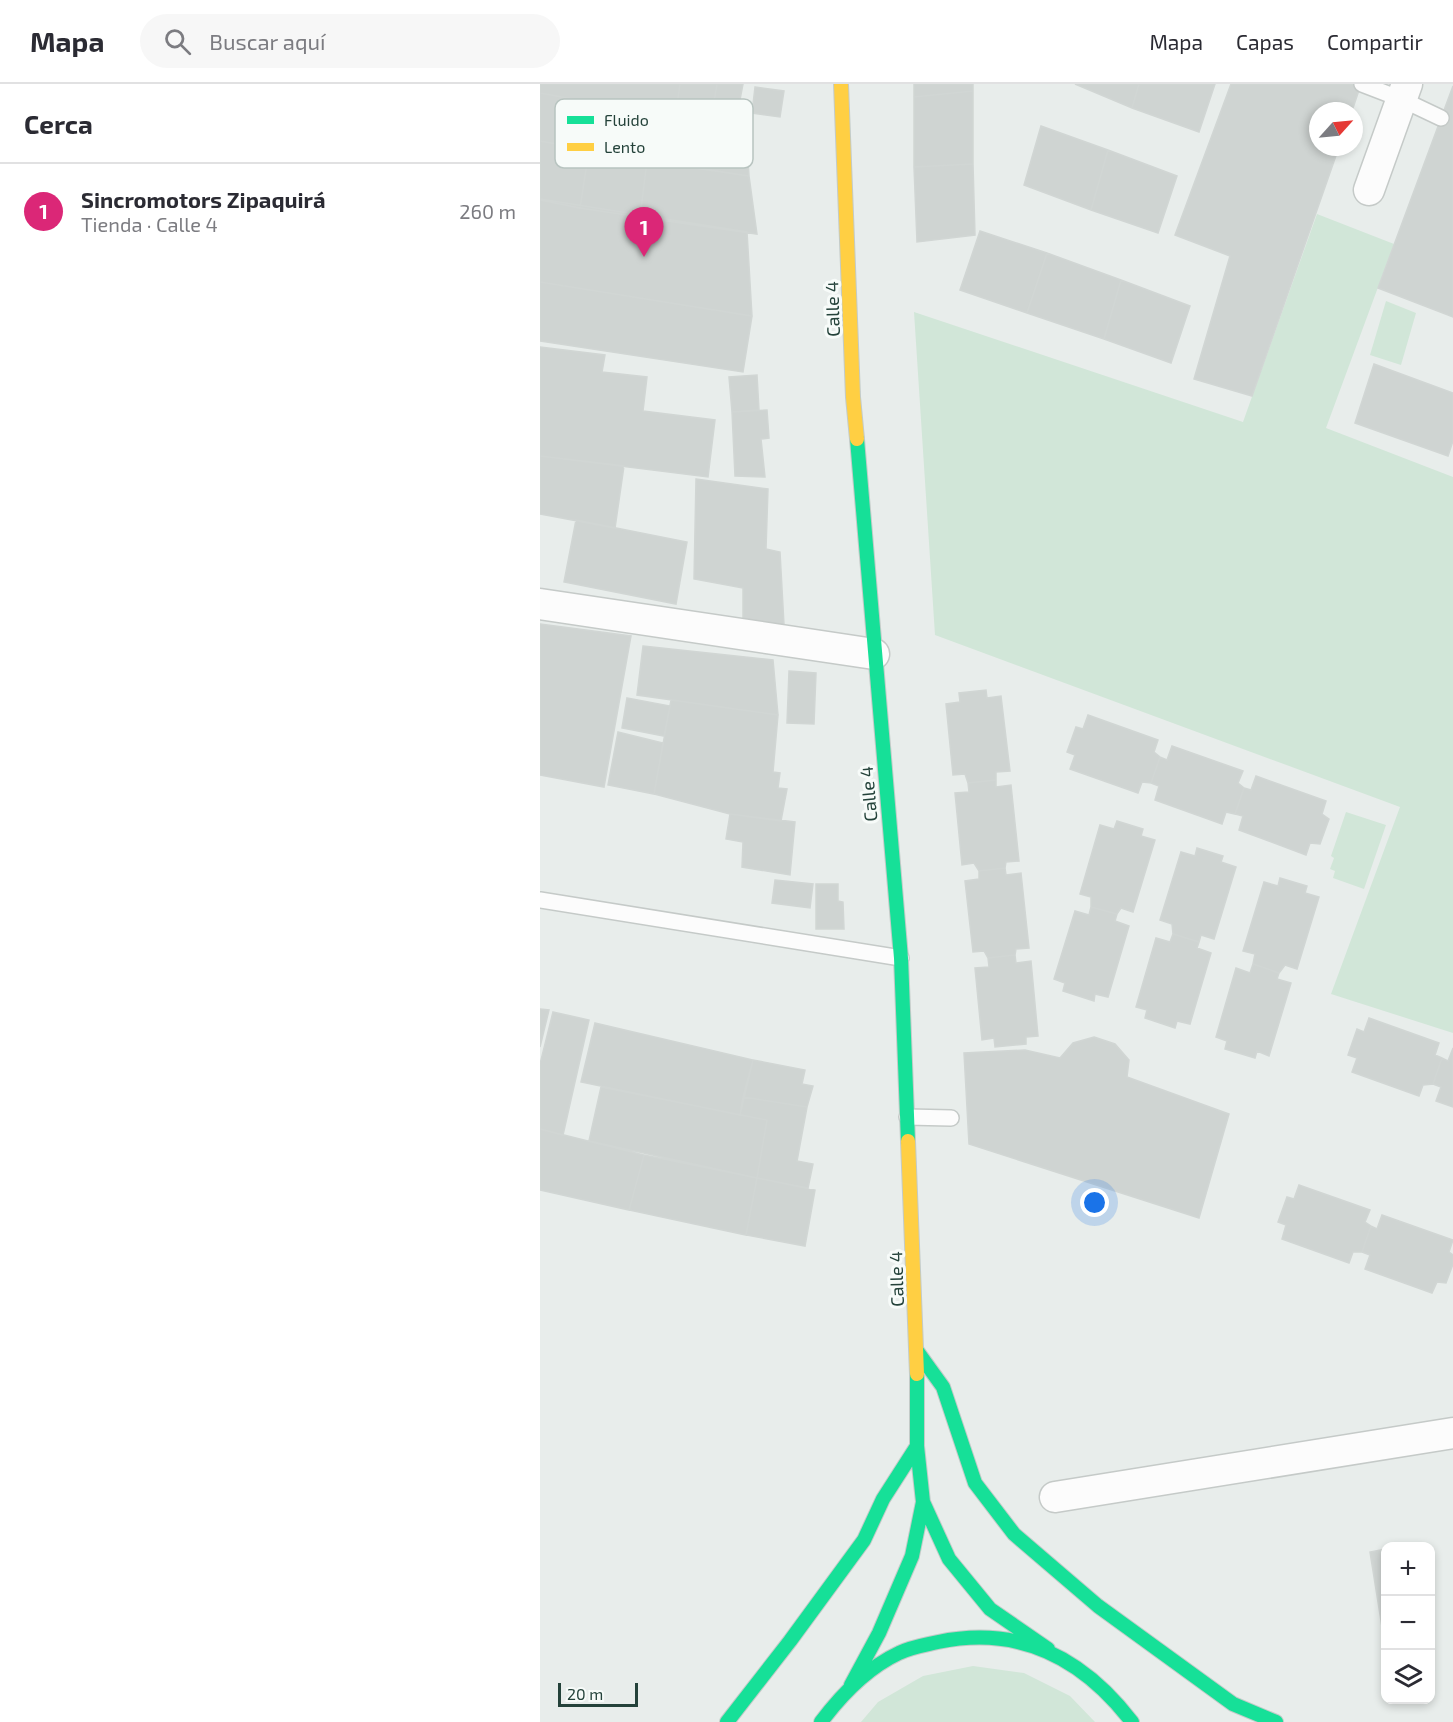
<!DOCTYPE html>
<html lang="es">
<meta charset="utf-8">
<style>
:root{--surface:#fff;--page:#f7f7f7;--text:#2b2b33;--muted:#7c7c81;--line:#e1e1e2;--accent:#db2777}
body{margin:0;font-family:"Exo 2",sans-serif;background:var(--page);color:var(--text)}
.controls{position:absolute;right:18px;bottom:18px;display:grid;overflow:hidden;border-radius:12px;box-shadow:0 3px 9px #0003}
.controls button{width:54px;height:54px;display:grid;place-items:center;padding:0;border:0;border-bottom:2px solid var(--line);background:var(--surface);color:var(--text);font:30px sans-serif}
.compass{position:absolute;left:769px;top:18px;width:54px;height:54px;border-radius:50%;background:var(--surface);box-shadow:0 3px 9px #0003;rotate:63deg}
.scale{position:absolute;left:18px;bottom:15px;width:80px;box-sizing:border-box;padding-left:6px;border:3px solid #24423a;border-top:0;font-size:16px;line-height:21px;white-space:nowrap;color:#24423a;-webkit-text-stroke:4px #f7fbf9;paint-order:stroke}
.you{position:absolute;left:555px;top:1119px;width:21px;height:21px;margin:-15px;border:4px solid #fff;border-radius:50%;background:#1a73e8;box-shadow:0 0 0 9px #1a73e833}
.badge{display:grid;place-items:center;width:39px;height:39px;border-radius:50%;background:var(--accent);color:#fff;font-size:20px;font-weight:700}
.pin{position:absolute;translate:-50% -50px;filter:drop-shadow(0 2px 3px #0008)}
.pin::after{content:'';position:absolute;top:32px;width:21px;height:18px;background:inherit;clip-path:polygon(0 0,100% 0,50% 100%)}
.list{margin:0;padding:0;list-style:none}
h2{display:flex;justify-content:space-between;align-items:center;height:78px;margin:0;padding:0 24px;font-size:26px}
h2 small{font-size:20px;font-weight:400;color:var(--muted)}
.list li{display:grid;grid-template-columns:39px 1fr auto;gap:18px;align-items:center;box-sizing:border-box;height:96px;padding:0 24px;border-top:2px solid var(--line)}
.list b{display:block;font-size:22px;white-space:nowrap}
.list p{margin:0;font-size:20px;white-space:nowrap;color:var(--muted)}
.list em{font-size:20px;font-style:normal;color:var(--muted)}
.icon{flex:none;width:33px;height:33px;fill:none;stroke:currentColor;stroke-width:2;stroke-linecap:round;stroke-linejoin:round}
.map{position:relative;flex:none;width:913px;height:1638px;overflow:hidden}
header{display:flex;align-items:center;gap:36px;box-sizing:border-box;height:84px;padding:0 30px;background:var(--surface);border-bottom:2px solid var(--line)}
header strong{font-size:28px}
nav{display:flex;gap:33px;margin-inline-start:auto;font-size:21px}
.search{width:420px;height:54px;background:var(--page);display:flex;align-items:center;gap:15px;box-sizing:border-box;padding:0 21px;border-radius:33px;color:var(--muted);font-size:22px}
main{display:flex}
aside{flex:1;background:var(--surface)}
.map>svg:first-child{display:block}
.green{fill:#d1e6d8}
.building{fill:#cfd4d2;stroke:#d1d6d4;stroke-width:1.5}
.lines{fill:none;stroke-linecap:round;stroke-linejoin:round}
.lane-casing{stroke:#c5cac8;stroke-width:18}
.street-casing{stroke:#c5cac8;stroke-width:33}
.fast-casing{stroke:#c3cbc8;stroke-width:16}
.slow-casing{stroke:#c3cbc8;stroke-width:16}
.lane{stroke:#fcfcfc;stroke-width:15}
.street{stroke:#fcfcfc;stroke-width:30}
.fast{stroke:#16e098;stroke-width:14}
.slow{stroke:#ffcf43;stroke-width:14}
.labels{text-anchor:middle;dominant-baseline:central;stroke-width:6;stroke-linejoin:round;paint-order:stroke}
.street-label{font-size:18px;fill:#24423a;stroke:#f7fbf9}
.key{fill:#f7fbf9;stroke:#b8c4c0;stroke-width:1.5}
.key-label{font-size:16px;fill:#24423a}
</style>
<header>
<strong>Mapa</strong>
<div class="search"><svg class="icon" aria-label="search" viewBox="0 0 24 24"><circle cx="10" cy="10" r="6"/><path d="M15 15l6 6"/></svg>Buscar aquí</div>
<nav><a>Mapa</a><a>Capas</a><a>Compartir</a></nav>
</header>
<main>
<aside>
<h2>Cerca<small></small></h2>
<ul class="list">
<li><span class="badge">1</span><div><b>Sincromotors Zipaquirá</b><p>Tienda · Calle 4</p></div><em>260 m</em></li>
</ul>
</aside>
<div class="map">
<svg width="913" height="1638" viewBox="0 0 913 1638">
<rect width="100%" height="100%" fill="#e8edeb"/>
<path class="green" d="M777 130 854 160 786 344 913 393V949L791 910 860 723 395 551 374 228 703 338Z
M846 217 876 229 861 281 830 271Z
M806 728 846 741 824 805 793 794 795 787 790 785 794 774 791 772Z
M433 1582 484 1589 530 1612 555 1638H321L338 1618 383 1592Z"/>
<path class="building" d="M0 0H140L135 34 0 9Z
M140 0H177L174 18 199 21 197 43 135 34Z
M177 0H203L199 21 174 18Z
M374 0H433V7L374 13Z
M535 0H599L592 24Z
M599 0H675L659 48 592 24Z
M691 0H821L812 27H778V63H799L712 312 654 295 690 172 635 151Z
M913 2V233L838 204Z
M215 3 244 7 240 33 212 29Z
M433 7V80L374 83V13Z
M0 9 140 35 132 80 0 57Z
M140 35 206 45 209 92 132 80Z
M501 42 568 66 551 126 484 101Z
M0 57 49 66 40 124 0 116Z
M49 66 107 77 100 133 40 124Z
M568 66 637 92 618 149 551 126Z
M107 77 209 92 217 150 100 133Z
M433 80 435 151 377 158 374 83Z
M0 115 207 148 212 232 0 198Z
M440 147 507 169 487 229 420 206Z
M507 169 581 196 564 255 487 229Z
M581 196 650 222 631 279 564 255Z
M0 198 212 232 203 288 0 257Z
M0 263 65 271 62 288 107 293 103 327 175 336 168 393 0 372Z
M834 280 913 309V357L908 372 815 339Z
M217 291 219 326 192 328 189 293Z
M227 326 229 354 221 355 225 393 195 392 192 328Z
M0 372 84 382 75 444 0 430Z
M156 395 228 405 226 465 240 468 244 541 203 536V504L154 495Z
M36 436 147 458 136 520 24 498Z
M0 540 91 552 64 703 0 691Z
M103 562 233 576 238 631 97 611Z
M249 587 276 589 274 640 247 639Z
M446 606 447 614 461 612 470 687 456 688V696L428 699 425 690 413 691 406 620 420 618 419 609Z
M87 614 130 622 124 652 82 644Z
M131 616 238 631 233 688 240 689 238 704 247 705 241 737 190 730 114 710Z
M548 631 618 656 614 668 620 673 611 699 602 698 598 709 530 685 535 671 527 668 536 643 543 645Z
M78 648 123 659 114 710 68 701Z
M632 662 703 687 698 699 704 704 695 730 686 728 682 740 615 716 619 702 611 699 620 673 627 676Z
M716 692 786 717 782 730 789 735 780 760 770 759 766 771 699 746 703 732 695 730 704 704 711 706Z
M456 696V703L471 701 479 777 466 778 465 784 439 787 434 779 422 781 415 709 429 708 428 699Z
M190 730 255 738 250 791 202 783 203 758 186 755Z
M577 737 603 745 601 752 615 756 593 828 581 824 577 830 551 823V813L540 810 560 741 574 745Z
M657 764 683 772 681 778 696 783 674 855 661 851 659 858 633 850 632 840 620 836 641 768 655 772Z
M465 784 466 791 481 789 489 864 476 865 475 871 448 874 444 867 433 868 425 797 439 795V787Z
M740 794 767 802 765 809 779 813 757 885 745 881 739 889 713 880 715 870 703 867 724 798 738 802Z
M235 796 273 800 270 824 232 819Z
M276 800H298V817L303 818 304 845H276Z
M551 823 577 830 575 837 589 842 568 913 555 910 554 917 523 907 525 899 514 895 535 827 549 831Z
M633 850 659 858 657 864 671 869 650 940 637 937 635 944 605 934 607 926 596 923 616 854 630 858Z
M475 871 476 879 491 877 498 952 486 953V960L455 963 454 954 442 956 435 884 449 883 448 874Z
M713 880 739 889 737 895 751 899 729 972 717 967 715 974 685 965 687 957 676 953 696 884 710 889Z
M0 925 9 926 0 963Z
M13 928 49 936 23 1051 0 1045V980Z
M829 934 899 959 895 971 902 974 893 1000 883 1001 879 1012 812 988 817 974 808 971 817 945 824 948Z
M55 939 213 976 200 1031 41 998Z
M554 953 575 960 589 976 587 993 689 1030 659 1134 429 1060 424 969 485 966 520 974 533 959Z
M913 964V1023L896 1017 901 1003 893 1000 902 974 908 977Z
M213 976 265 986 262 1000 273 1002 267 1023 203 1013Z
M61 1003 227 1036 217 1094 49 1057Z
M203 1013 267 1023 257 1077 273 1080 268 1104 217 1094 227 1036 200 1031Z
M0 1045 104 1071 89 1126 0 1106Z
M104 1071 217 1094 206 1151 89 1126Z
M217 1094 275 1106 265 1162 206 1151Z
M759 1101 830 1126 825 1138 831 1142 822 1168H813L809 1179 742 1155 746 1141 738 1138 747 1113 754 1115Z
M842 1131 913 1156 909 1168 913 1171V1180L906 1199 897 1198 892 1209 825 1185 830 1171 822 1168 831 1142 837 1145Z
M846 1465V1543H842L830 1468Z"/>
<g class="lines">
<g class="lane-casing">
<path id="lane" d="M822 0 861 15 901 34
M0 816 361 874
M367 1033 411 1034"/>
</g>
<g class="street-casing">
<path id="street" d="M829 106 867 0
M0 520 334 570
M515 1413 913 1349"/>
</g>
<g class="fast-casing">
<path id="fast" d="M317 355 361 874 368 1057
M377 1267 403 1303 435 1399 474 1450 558 1522 693 1620 736 1638
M383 1418 409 1475 450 1525 508 1565
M311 1601 339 1549 372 1472 383 1418 377 1362V1290
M187 1638 250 1557 324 1456 343 1415 377 1362
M281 1638C302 1610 327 1584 359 1569 371 1563 385 1561 398 1558 480 1541 543 1574 592 1638"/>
</g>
<g class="slow-casing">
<path id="slow" d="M301 0 313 313 317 355
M368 1057 377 1290"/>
</g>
<use href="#lane" class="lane"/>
<use href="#street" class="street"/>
<use href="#fast" class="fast"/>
<use href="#slow" class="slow"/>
</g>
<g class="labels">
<g class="street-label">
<text transform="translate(292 225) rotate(-92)">Calle 4</text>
<text transform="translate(328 710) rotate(-95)">Calle 4</text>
<text transform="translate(356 1195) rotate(-92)">Calle 4</text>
</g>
</g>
<rect x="15" y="15" width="198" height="69" rx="9" class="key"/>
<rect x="27" y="32" width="27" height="8" fill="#16e098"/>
<rect x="27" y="59" width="27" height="8" fill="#ffcf43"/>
<g class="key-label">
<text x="64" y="42">Fluido</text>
<text x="64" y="69">Lento</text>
</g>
</svg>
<div class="controls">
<button>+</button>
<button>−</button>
<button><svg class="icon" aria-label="layers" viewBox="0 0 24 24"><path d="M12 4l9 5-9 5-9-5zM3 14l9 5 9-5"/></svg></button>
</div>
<svg class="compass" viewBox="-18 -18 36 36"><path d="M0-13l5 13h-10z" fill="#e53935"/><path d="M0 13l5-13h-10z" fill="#7c7c81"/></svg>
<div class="scale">20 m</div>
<div class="you"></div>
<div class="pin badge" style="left:104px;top:173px">1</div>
</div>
</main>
